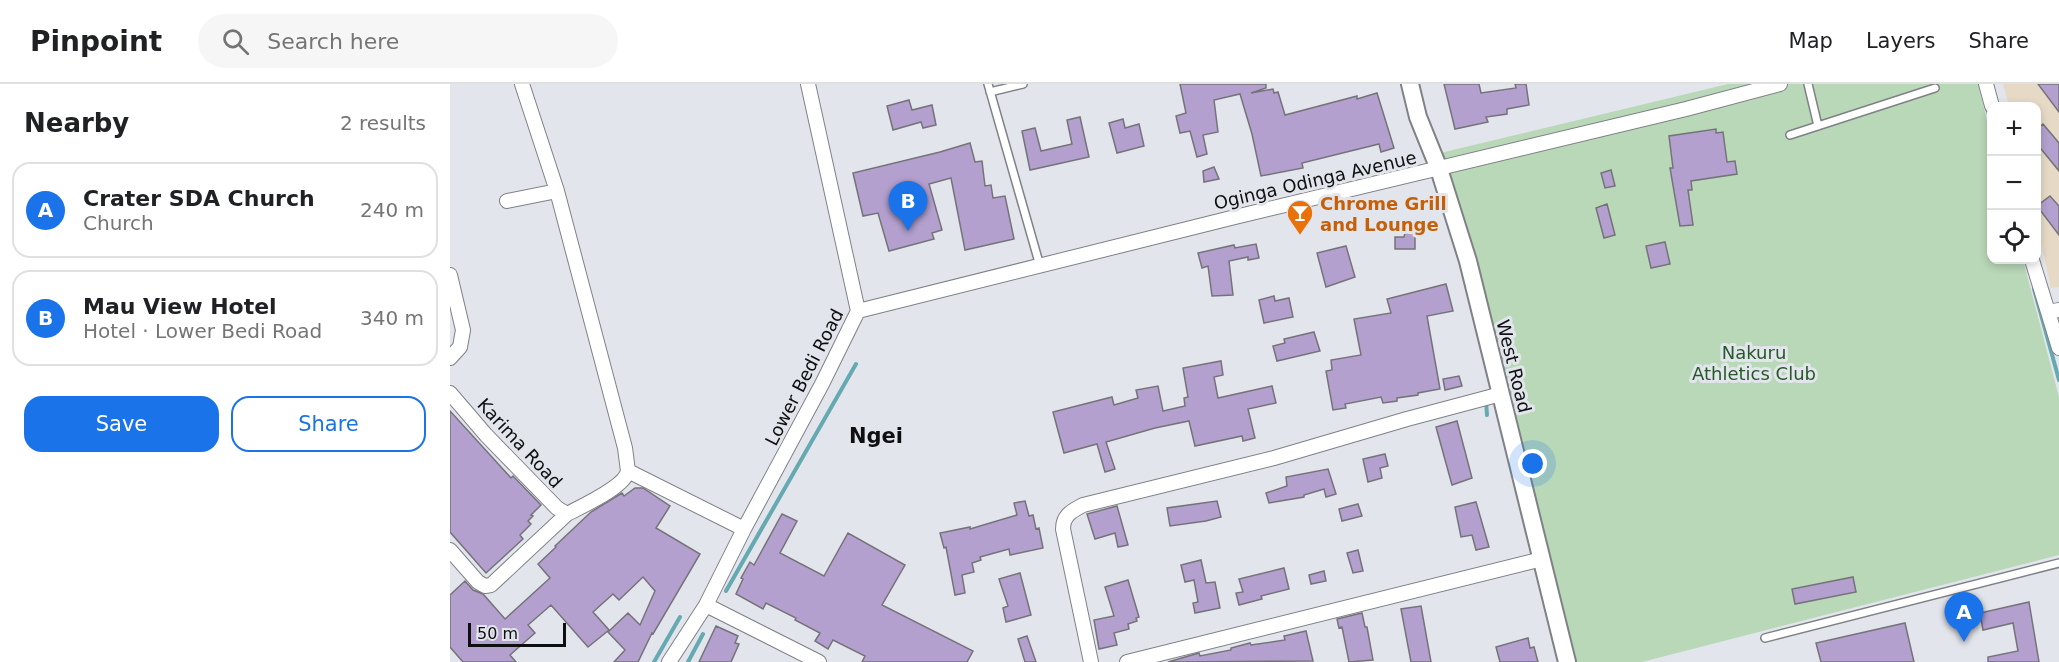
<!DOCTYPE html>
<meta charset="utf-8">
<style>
:root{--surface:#fff;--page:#f6f6f6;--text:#202124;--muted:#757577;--line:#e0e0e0;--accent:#1a73e8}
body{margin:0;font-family:"DejaVu Sans",sans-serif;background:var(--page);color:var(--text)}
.controls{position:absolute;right:18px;top:18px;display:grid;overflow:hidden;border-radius:12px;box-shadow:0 3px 9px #0003}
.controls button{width:54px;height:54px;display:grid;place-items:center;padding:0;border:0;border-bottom:2px solid var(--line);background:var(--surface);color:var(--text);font:30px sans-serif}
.scale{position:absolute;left:18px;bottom:15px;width:98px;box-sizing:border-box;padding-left:6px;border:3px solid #0e0f11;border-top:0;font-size:16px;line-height:21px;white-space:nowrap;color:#0e0f11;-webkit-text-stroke:4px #e3e5ec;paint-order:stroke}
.you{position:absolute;left:1083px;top:380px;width:21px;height:21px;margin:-15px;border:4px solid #fff;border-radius:50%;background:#1a73e8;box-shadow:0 0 0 9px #1a73e833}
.badge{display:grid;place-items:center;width:39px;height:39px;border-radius:50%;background:var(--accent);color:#fff;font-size:20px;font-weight:700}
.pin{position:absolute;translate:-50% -50px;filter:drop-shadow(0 2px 3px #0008)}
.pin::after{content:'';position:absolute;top:32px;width:21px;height:18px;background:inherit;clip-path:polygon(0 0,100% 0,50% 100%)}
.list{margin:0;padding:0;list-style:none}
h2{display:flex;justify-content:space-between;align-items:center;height:78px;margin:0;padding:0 24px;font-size:26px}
h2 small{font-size:20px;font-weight:400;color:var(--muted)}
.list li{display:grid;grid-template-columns:39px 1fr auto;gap:18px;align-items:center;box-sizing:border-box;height:96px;margin:0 12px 12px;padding:0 12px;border:2px solid var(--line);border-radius:18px}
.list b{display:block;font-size:22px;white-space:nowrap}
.list p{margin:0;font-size:20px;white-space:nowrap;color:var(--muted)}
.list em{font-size:20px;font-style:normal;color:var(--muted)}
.actions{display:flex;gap:12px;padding:18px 24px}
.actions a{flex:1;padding:14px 0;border:2px solid var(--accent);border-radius:18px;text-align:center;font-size:21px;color:var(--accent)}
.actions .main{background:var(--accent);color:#fff}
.icon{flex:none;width:33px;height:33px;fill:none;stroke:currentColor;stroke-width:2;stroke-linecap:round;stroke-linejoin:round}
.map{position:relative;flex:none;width:1609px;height:578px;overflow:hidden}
header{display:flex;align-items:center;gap:36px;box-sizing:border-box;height:84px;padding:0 30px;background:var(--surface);border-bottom:2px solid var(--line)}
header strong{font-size:28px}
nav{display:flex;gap:33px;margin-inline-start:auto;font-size:21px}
.search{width:420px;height:54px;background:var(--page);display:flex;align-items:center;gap:15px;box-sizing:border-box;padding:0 21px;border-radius:33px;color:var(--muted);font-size:22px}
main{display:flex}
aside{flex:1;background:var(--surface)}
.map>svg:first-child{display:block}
.education{fill:#e6dac6}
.green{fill:#b9d8b8}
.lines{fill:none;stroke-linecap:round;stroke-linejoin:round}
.stream{stroke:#65a9b1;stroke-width:4}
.building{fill:#b3a0cf;stroke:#757379;stroke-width:1.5}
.service-casing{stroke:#7f8187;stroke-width:10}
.minor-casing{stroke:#7f8187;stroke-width:16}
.tertiary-casing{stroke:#7f8187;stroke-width:20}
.service{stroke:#fff;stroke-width:7}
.minor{stroke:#fff;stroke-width:14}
.tertiary{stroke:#fff;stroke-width:16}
.labels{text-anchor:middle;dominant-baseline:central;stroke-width:6;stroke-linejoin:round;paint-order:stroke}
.street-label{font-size:18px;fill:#0e0f11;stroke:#e3e5ec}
.food-label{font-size:18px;font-weight:bold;fill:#c56008;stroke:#e3e5ec;text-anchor:start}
.park-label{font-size:18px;fill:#255a26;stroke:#e3e5ec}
.quarter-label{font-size:21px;font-weight:bold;fill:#0e0f11;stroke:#e3e5ec}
</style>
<header>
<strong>Pinpoint</strong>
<div class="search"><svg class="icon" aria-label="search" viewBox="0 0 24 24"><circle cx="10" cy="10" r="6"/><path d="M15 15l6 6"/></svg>Search here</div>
<nav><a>Map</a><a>Layers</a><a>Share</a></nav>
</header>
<main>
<aside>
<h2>Nearby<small>2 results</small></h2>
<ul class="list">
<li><span class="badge">A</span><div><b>Crater SDA Church</b><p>Church</p></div><em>240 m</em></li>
<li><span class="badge">B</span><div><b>Mau View Hotel</b><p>Hotel · Lower Bedi Road</p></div><em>340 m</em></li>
</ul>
<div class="actions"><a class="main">Save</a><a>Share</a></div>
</aside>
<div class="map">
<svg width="1609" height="578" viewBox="0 0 1609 578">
<rect width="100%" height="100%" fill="#e3e5ec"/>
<path class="education" d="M1553 0H1609V203L1601 204 1587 143 1586 22H1559Z"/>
<path class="green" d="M1278 0H1528L1541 53 1542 176H1573L1609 313V471L1192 578H1116L982 71Z"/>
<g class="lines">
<path class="stream" d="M1537 24 1542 40
M1584 205 1609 296
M1036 317 1037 331
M276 507 406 280
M204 578 230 533
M238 578 253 550"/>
</g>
<path class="building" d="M730 0H816V4L801 9 823 5 824 9 828 8 835 31 907 12V15L927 9 944 64 931 68 929 60 852 79 853 84 811 92 802 50 790 10 764 16 768 48 753 51 757 70 747 73 740 47 730 49 726 32 736 29Z
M994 0H1029L1031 9 1066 4 1065 0H1076L1079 21 1057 25V30L1036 33 1038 38 1005 45Z
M1588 0H1609V28Z
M459 16 462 26 482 21 486 41 473 44 471 38 443 46 437 22Z
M630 33 639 73 580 86 572 47 585 44 591 67 622 60 617 36Z
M673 35 675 44 689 40 694 62 667 69 659 39Z
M1593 40 1609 59V87L1587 60V45Z
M1266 45V49L1273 48 1277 78 1285 77 1287 90 1241 97 1242 106H1238L1243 141 1230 142 1220 84H1223L1219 52Z
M520 59 525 78 532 77 535 102 541 101 543 114 555 112 564 155 515 166 501 94 479 100 492 146 482 149 484 155 439 167 428 129 413 132 403 89 490 68Z
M764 83 769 95 754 98 753 87Z
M1161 86 1165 102 1155 104 1151 89Z
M1600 112 1609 122V151L1587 122Z
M1157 120 1165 151 1154 154 1146 124Z
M955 149H965V165H945V153H954Z
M1215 158 1220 180 1201 184 1196 162Z
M806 160 809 174 798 176V173L779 177 783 211 762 212 758 182 752 184 748 169 784 161 785 164Z
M896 162 905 193 876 203 867 169Z
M996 200 1003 227 977 232 990 305 968 309V311L947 314V317L933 319 931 313 895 320 896 324 883 326 876 287 882 286 881 276 911 271 904 235 941 229 937 215Z
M824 212 825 217 839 214 843 233 814 239 809 216Z
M864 248 870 267 827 277 823 262 835 259 834 255Z
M771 277 773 291 764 293 768 314 822 302 826 319 798 325 805 354 793 357 792 352 745 362 739 337 705 344 656 358 665 385 655 388 647 360 614 369 603 328 662 313 664 321 688 314 686 306 708 302 713 327 735 322 734 314 738 313 733 284Z
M1009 292 1012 302 995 306 993 295Z
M0 327 61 394 63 392 91 421 81 431 83 432 78 437 81 440 70 451 73 455 36 489 0 448Z
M1007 337 1022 394 1002 401 986 343Z
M935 370 938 382 930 384 932 394 918 398 913 375Z
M878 385 886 410 876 413 874 405 854 411V413L819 419 816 409 837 402 836 393Z
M185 404H193L220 422 206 444 250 470 203 550 202 549 188 578H164L175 566 158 548 178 529 190 541 205 507 193 493 169 516 163 510 143 528 159 546 138 563 101 521 78 541 85 549 60 571 66 578H13L0 563V511L15 497 23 506 33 510 55 535 100 494 88 480 106 463 105 462 141 428 172 409 174 412Z
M575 417 579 432 583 431 586 445 589 444 593 464 560 471 559 465 530 473 531 476 522 479 524 488 512 491 515 509 505 511 496 463 494 464 490 449 520 443V445L567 431 564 419Z
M767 417 771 433 756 437 720 442 717 424Z
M1026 418 1039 463 1026 466 1022 451 1011 453 1005 423Z
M908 420 912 432 892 437 889 425Z
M667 422 678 461 668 463 665 449 645 455 637 430Z
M332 430 347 437 330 469 374 492 398 449 455 481 432 521 523 567 517 578H412L415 572 383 556 378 565 365 557 370 549 345 536 346 534 316 519 313 525 286 510 293 495 291 494 300 478 304 481Z
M908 466 913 487 903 489 897 469Z
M751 476 756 499 765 498 770 524 745 529 743 519 748 518 744 496 735 498 731 481Z
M834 484 839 505 811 512 812 515 789 521 786 509 793 508 789 495Z
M874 487 876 497 861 500 859 491Z
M570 489 581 531 556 538 553 524 558 522 549 495Z
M1403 493 1406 508 1345 520 1342 505Z
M678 496 689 533 686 534 687 537 678 540 679 545 664 549 667 561 649 565 644 536 664 532 655 503Z
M1579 518 1589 578H1538V573L1568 567 1563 539 1533 546 1530 529Z
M971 522 981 578H961L951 525Z
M912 529 915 543H917L923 576 899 578 892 543 889 544 887 535Z
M1455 539 1464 578H1371L1366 559Z
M266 542 288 552 285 559 289 560 281 578H249Z
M856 547 863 577 718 578 749 569 750 572 781 566V564L800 559 801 561 835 556 834 552Z
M577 552 586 578H575L568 555Z
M1078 554 1080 564 1084 563 1088 578H1050L1046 563Z"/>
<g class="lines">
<g class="service-casing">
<path id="service" d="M538 0 590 182
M1358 0 1368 42
M540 8 573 0
M1340 51 1485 4
M1315 554 1609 479"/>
</g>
<g class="minor-casing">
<path id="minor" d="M72 0 107 107
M1536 0 1542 22
M57 117 107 107 175 364 178 387 294 445
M1582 176 1598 228
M0 191 13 246 10 263 0 274
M1609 226 1598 228 1609 264
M408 227 785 133 1236 25 1330 0
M0 309 36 351 107 424 117 430C132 422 175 403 178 387
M0 466 28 498 35 502 41 501 117 430
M256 521 369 578
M219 578 256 521 294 445 372 300 408 227 358 0
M641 578 613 445C613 431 622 427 633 421L824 374 957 335 1051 310
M677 578 1092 475"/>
</g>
<g class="tertiary-casing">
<path id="tertiary" d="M960 0 968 33 989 85 1018 177 1117 578"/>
</g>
<use href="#service" class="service"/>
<use href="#minor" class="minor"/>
<use href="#tertiary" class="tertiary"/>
</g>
<defs>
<g id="bar-pin" transform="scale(1.35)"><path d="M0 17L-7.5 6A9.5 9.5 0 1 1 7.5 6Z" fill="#e8710a" stroke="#e3e5ec"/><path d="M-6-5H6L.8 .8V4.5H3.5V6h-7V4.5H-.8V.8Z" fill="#fff"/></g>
</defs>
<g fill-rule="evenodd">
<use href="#bar-pin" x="850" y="129"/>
</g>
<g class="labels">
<g class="street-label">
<text transform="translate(865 96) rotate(-13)">Oginga Odinga Avenue</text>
<text transform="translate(1064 282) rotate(76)">West Road</text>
<text transform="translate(354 293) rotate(-63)">Lower Bedi Road</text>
<text transform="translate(70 359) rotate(47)">Karima Road</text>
</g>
<g class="food-label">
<text x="870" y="119">Chrome Grill<tspan x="870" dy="21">and Lounge</tspan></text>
</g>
<g class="park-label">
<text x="1304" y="268">Nakuru<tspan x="1304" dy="21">Athletics Club</tspan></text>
</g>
<g class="quarter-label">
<text x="426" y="352">Ngei</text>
</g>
</g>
</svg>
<div class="controls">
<button>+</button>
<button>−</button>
<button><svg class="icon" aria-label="locate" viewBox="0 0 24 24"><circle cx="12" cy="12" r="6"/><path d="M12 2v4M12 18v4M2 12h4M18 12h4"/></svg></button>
</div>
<div class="scale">50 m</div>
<div class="you"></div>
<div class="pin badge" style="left:1514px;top:558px">A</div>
<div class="pin badge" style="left:458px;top:147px">B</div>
</div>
</main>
